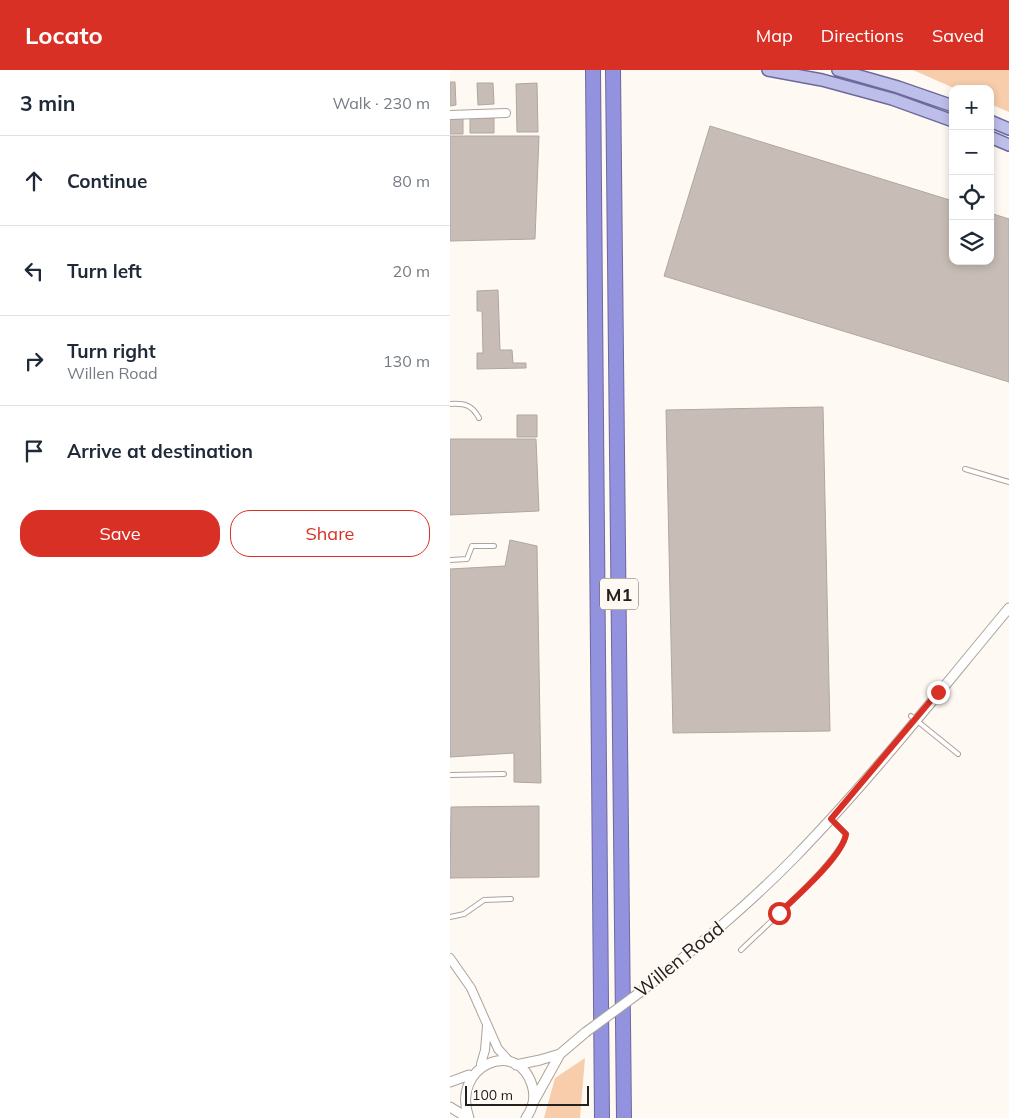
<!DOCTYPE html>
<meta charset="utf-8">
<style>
:root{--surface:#fff;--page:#f6f6f7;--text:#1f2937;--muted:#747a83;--line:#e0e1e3;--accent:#d93025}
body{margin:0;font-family:Mulish,sans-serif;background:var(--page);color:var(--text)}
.controls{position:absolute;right:15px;top:15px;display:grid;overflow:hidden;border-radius:10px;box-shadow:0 2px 8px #0003}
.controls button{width:45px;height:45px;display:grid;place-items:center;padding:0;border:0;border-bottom:1px solid var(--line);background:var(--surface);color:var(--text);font:25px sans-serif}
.scale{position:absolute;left:15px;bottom:12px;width:124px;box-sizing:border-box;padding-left:5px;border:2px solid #24201e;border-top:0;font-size:14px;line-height:18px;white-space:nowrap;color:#24201e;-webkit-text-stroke:4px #fff9f4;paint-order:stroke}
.stop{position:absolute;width:15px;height:15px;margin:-11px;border:4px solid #d93025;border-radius:50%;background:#fff}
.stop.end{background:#d93025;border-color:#fff;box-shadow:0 1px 5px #0008}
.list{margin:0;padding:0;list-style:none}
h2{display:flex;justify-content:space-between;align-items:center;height:65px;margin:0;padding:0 20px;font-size:21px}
h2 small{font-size:16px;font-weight:400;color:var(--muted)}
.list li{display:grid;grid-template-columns:32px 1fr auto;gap:15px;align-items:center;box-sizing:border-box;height:90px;padding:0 20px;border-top:1px solid var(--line)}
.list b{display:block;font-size:19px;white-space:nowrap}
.list p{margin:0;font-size:16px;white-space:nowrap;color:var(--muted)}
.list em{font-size:16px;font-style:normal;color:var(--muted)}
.actions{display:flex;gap:10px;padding:15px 20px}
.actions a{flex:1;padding:11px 0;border:1px solid var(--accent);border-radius:20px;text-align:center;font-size:18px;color:var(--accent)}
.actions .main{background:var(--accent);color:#fff}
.icon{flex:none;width:28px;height:28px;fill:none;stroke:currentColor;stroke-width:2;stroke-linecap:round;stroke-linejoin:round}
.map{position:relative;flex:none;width:559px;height:1048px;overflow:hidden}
header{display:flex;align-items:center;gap:30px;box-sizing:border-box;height:70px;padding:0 25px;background:var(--accent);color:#fff}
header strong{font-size:24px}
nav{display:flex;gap:28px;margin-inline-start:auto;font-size:18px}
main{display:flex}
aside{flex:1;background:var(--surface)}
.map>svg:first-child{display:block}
.green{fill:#f7cdac}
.building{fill:#c7bdb6;stroke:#b0a6a0}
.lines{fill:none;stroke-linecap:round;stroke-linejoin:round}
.service-casing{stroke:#aca39c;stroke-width:6}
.minor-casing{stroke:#aca39c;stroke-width:10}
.tertiary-casing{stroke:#aca39c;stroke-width:11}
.primary-casing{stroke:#6c6a9b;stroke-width:14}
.motorway-casing{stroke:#6c6a9b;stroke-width:16}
.service{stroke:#fff;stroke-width:4}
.minor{stroke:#fff;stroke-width:8}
.tertiary{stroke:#fff;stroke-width:9}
.primary{stroke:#bebeeb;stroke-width:11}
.motorway{stroke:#9392de;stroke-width:14}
.tertiary-bridge-casing{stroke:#aca39c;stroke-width:11;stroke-linecap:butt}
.tertiary-bridge{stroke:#fff;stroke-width:9}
.route{stroke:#d93025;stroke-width:6}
.labels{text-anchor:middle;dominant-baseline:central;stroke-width:4.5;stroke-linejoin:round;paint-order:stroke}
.shield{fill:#fff9f4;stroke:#66615e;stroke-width:1}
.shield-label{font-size:18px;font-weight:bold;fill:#24201e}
.street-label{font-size:19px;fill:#24201e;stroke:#fff9f4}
</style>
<header>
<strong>Locato</strong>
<nav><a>Map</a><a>Directions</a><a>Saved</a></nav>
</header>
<main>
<aside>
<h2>3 min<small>Walk · 230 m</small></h2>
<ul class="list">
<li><svg class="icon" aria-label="ahead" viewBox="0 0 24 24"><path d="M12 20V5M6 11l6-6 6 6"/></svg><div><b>Continue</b></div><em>80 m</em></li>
<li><svg class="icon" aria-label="left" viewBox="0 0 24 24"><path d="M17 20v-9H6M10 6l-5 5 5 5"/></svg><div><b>Turn left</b></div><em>20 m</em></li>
<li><svg class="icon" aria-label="right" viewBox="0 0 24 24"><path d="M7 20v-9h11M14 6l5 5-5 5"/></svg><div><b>Turn right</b><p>Willen Road</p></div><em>130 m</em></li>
<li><svg class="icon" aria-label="arrive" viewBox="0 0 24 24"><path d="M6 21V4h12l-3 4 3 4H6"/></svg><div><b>Arrive at destination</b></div></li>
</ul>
<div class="actions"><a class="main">Save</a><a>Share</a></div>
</aside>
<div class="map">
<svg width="559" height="1048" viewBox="0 0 559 1048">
<rect width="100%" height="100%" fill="#fff9f4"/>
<path class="green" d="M463 0H559V42L540 34V19H506Z
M135 988 130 1048H94L105 1008Z"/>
<path class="building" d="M0 12H5L6 35 0 36Z
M27 13H43L44 34 28 35Z
M87 13 88 62H67L66 14Z
M0 48H13V64H0Z
M20 48H44V63H20Z
M260 56 503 131V191H540V143L559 149V312L214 206Z
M0 66H89L85 169 0 171Z
M48 220 50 280H62L63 293H76V298L27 299V283H33L32 241H27V221Z
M373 337 380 661 223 663 216 340Z
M67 345H87V367H67Z
M0 369H86L89 441 0 445Z
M60 470 87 476 91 713 64 712V683L0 687V499L55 496Z
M89 736V807L0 808 1 737Z"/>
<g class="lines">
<g class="service-casing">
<path id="service" d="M0 334C15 333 22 335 29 348
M515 399 559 412
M0 490 17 489 22 476H44
M461 646 508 684
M0 705 54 704
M0 847 14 844 34 830 61 829
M291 880C311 860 393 788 396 764L381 749"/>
</g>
<g class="minor-casing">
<path id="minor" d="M0 45 56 43
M0 888 21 918 48 979 60 992
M31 994 35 980 37 956"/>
</g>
<g class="tertiary-casing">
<path id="tertiary" d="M193 920C246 878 297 836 344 788 421 709 489 622 559 538
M66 995 90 990 110 984
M0 1012 19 1005
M84 1031 110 984 136 962
M0 1037 18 1048
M19 1048C0 996 67 967 82 1015 86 1027 83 1038 76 1048"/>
</g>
<g class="primary-casing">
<path id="primary" d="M318 0 372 10 442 29 503 51
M388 0 448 17 503 36
M540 51 559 59
M540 67 559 75"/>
</g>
<g class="motorway-casing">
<path id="motorway" d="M143 0 152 1048
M163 0 174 1048"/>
</g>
<use href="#service" class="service"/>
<use href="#minor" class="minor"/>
<use href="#tertiary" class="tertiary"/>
<use href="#primary" class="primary"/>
<use href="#motorway" class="motorway"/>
<g class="tertiary-bridge-casing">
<path id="tertiary-bridge" d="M136 962 193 920"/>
</g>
<use href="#tertiary-bridge" class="tertiary-bridge"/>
</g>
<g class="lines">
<path class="route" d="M329 843C346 827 393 786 396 764L381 749 488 622"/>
</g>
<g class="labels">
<rect class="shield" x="150" y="508.5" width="38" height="31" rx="4"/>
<g class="shield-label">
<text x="169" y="524">M1</text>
</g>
<g class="street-label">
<text transform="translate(229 889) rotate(-39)">Willen Road</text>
</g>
</g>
</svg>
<div class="controls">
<button>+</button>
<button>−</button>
<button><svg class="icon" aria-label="locate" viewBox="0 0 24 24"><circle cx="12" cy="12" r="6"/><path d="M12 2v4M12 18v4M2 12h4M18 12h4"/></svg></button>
<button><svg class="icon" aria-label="layers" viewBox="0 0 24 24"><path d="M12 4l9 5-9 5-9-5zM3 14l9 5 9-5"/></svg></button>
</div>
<div class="scale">100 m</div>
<div class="stop" style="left:329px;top:843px"></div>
<div class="stop end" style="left:488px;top:622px"></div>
</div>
</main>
